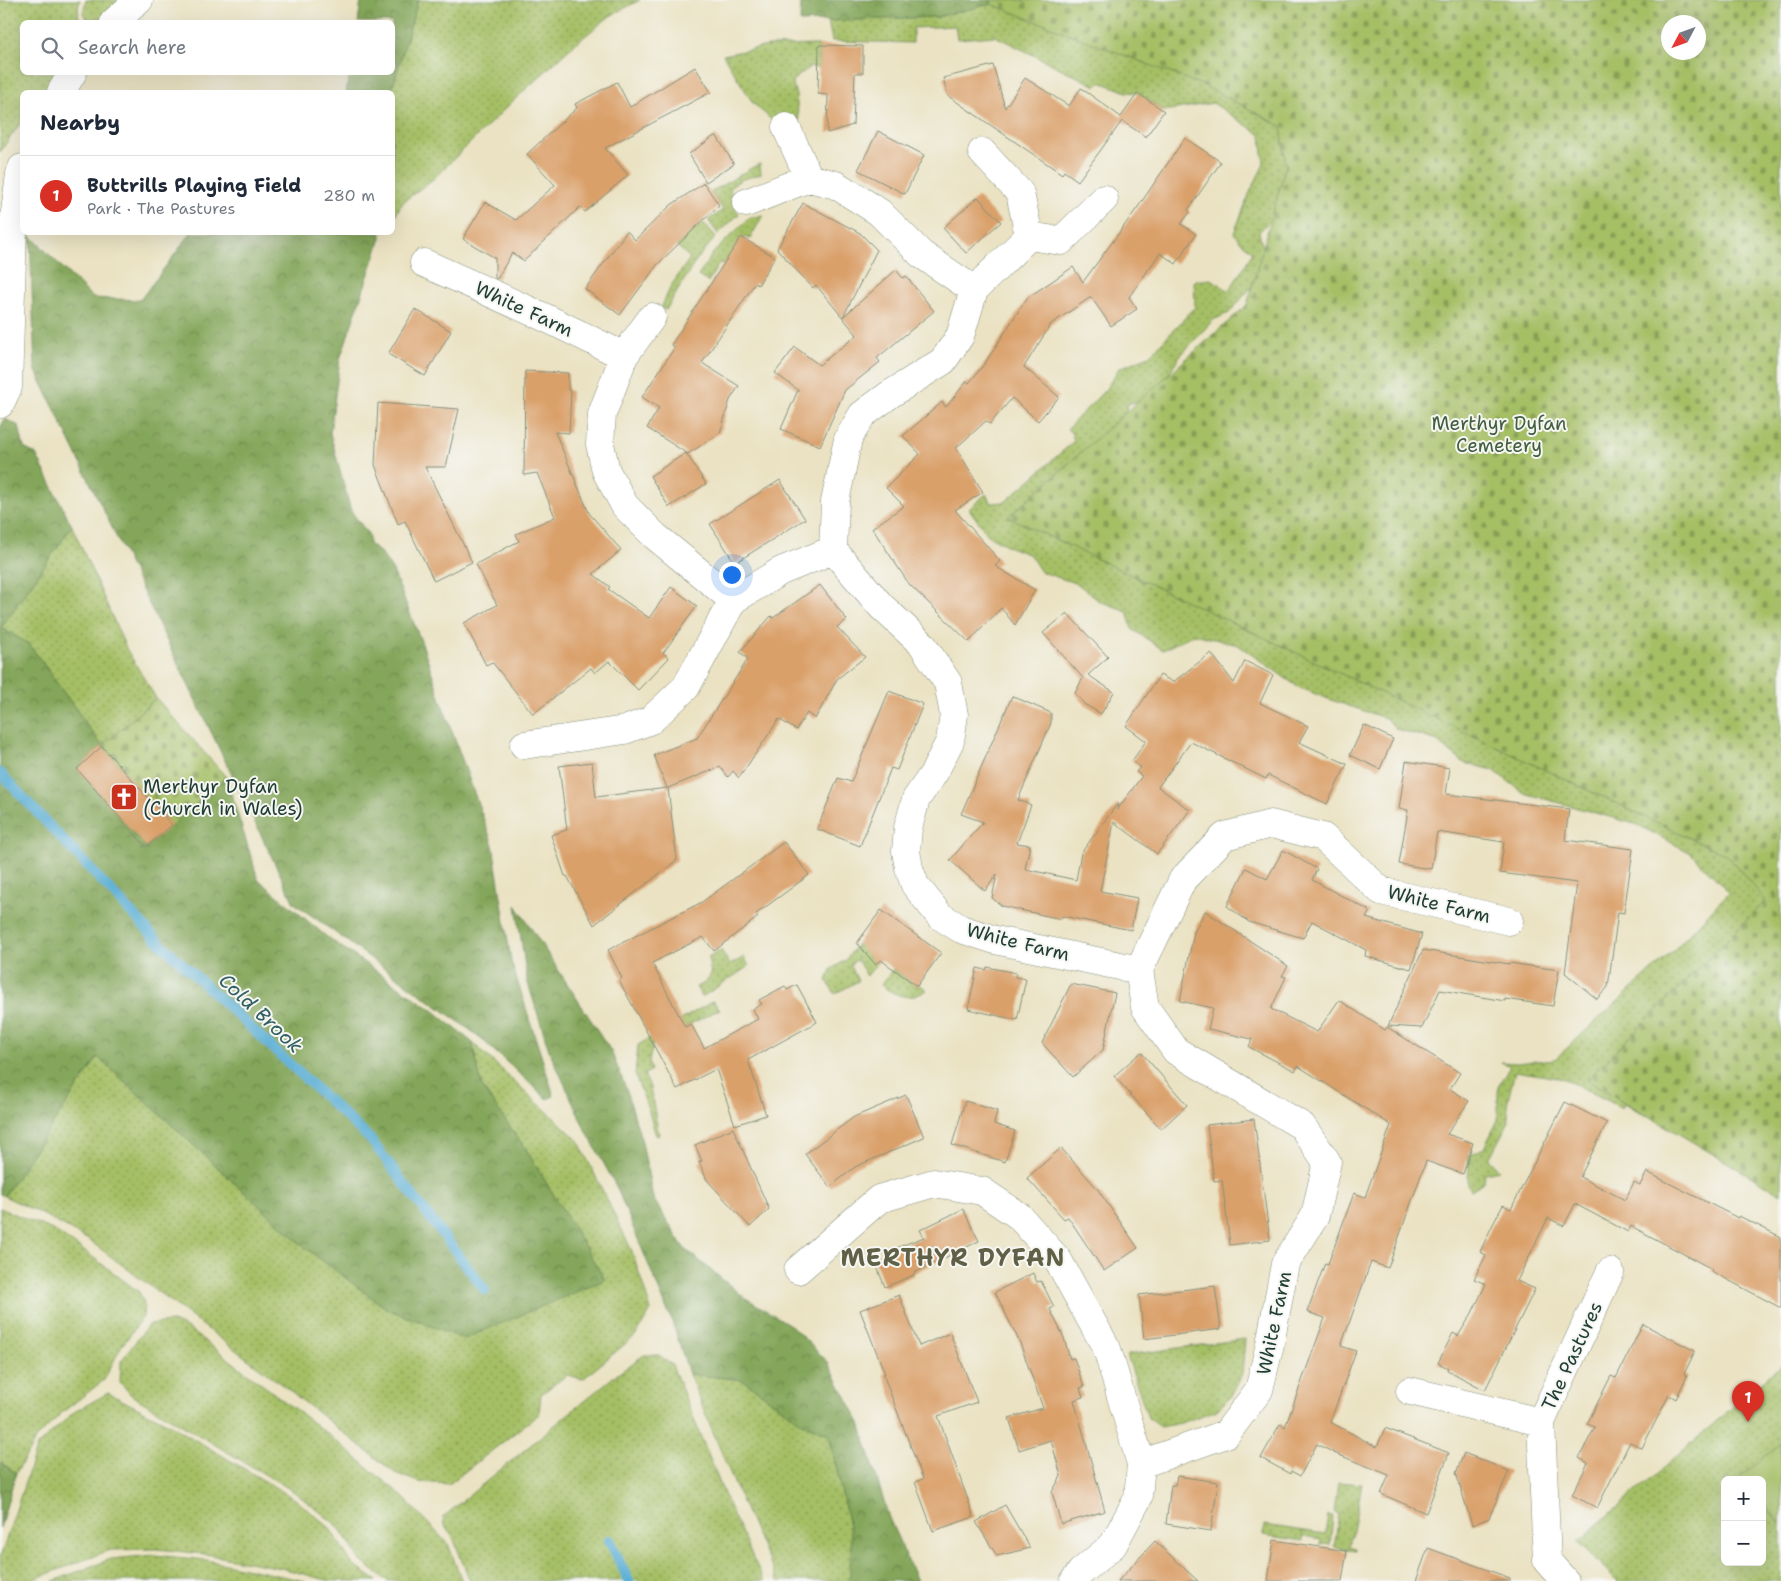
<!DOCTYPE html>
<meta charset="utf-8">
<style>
:root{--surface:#fff;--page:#f2f2f3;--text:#1f2937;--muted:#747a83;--line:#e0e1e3;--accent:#d93025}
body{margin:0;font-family:"Shantell Sans",sans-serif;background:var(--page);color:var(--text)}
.controls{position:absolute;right:15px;bottom:15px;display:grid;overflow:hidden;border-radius:8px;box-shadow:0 5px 20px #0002}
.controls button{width:45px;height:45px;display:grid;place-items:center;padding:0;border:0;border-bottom:1px solid var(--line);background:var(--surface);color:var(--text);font:25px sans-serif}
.compass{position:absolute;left:1661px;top:15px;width:45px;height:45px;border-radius:50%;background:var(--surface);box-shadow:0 5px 20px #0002;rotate:229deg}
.you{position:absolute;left:731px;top:574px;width:18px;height:18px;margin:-12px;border:4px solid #fff;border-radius:50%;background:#1a73e8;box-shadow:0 0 0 8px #1a73e833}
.badge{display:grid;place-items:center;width:32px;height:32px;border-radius:50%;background:var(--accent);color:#fff;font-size:16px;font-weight:700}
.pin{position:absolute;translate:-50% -41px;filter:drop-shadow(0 1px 2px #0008)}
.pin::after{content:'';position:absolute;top:26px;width:18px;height:15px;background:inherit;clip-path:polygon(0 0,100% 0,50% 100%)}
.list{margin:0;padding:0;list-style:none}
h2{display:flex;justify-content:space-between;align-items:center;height:65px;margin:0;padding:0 20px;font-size:21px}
h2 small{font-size:16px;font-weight:400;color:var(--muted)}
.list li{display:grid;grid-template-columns:32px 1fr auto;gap:15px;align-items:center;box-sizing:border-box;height:80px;padding:0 20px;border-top:1px solid var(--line)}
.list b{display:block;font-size:19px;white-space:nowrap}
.list p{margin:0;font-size:16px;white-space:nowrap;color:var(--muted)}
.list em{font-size:16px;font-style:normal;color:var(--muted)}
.icon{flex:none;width:28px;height:28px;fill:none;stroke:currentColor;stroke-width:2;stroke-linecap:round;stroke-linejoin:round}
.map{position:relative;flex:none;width:1781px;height:1581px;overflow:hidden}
.search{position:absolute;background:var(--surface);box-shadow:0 5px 20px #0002;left:20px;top:20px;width:375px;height:55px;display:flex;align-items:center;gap:12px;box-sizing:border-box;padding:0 18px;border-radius:8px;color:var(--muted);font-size:19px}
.panel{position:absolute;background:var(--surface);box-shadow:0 5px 20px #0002;left:20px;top:90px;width:375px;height:145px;border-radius:8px}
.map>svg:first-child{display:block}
.grass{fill:url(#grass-dots);stroke:#627e4c;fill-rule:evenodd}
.forest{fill:url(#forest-crowns);stroke:#527247}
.cemetery{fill:url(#cemetery-stones);stroke:#627e4c;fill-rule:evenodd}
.garden{fill:#a5bf65;stroke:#627e4c}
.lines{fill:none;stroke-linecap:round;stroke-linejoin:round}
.stream{stroke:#58add4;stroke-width:10}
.building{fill:#daa06b}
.street-casing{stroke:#84907b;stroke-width:29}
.street{stroke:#fff;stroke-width:28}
.labels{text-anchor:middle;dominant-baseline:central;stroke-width:4;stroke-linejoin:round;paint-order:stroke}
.street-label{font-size:19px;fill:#1f3d34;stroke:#f6f6f2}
.park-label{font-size:19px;fill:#405e40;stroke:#f6f6f2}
.poi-label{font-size:19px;fill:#1f3d34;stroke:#f6f6f2;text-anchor:start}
.water-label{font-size:20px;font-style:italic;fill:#305f64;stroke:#f6f6f2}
.district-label{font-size:24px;font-weight:bold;letter-spacing:1px;fill:#606047;stroke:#f6f6f2}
</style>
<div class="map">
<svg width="1781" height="1581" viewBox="0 0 1781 1581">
<defs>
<pattern id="grass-dots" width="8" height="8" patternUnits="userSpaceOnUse" patternTransform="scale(1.25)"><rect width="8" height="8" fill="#a5bf65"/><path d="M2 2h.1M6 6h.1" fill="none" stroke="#869c54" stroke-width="1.8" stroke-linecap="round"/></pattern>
<pattern id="forest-crowns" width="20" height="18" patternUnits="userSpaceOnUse" patternTransform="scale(1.25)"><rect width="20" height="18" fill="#84a65a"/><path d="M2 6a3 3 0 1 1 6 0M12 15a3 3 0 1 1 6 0" fill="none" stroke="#6b884b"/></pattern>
<pattern id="cemetery-stones" width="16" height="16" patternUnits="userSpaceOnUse" patternTransform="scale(1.25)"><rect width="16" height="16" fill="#a5bf65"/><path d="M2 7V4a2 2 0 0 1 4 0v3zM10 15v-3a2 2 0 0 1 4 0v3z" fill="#869c54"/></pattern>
</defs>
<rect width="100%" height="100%" fill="#f6f6f2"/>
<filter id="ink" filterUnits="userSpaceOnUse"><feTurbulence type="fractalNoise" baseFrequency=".02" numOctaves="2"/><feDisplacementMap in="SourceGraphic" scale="10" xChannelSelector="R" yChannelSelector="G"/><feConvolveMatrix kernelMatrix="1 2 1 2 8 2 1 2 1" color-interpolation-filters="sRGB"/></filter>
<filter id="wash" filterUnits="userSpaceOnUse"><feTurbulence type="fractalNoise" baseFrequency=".0096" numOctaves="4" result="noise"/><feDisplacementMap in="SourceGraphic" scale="20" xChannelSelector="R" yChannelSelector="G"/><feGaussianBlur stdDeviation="1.12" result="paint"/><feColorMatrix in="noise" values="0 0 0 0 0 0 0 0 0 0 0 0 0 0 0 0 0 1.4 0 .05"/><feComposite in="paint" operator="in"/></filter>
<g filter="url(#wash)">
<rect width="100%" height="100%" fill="#eae2c2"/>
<path class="grass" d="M0 0H80L78 6 79 22H22V72L54 73 51 80 42 92H22V121L0 152Z
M86 0H123L105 17 87 21 83 13Z
M418 0H640L610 16 575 44 513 101 433 179 403 202 393 219 392 92H391Z
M992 0H1030L1293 117 1283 208 1259 232 1268 268 1229 313 1213 320 1179 357 1154 398 1127 404 1114 559 1142 582 1160 574 1674 802 1778 900 1650 1101 1646 1116 1625 1103 1622 1108 1565 1079 1515 1071 1507 1104 1509 1121 1489 1159 1499 1170 1485 1173 1484 1182 1471 1190 1468 1185 1469 1155 1484 1148 1498 1120V1087L1510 1066 1501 1062 1517 1063 1555 1059 1672 952 1729 892 1689 852 1638 825 1524 793 1493 770 1464 763 1435 740 1396 729 1385 718 1331 700 1298 687 1238 645 1194 634 1163 650 1132 629 1127 611 1099 601 1078 584 1041 572 1030 555 1012 548 988 535 969 509 986 494 991 503 1005 502 1074 441 1072 434 1067 429 1106 389 1119 368 1149 356 1195 307 1194 281 1211 279 1229 291 1253 252 1240 241 1234 233 1250 192 1264 164 1261 135 1213 103 1164 111 1138 93 1127 92 1100 82 1096 86 995 36 957 39 955 26 913 28V43L832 41 828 21 937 17 991 4Z
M819 45V67H810L792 81 796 95 799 121 788 116 775 123 753 103 723 55 768 46Z
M760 164 761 174 740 180 730 188 733 204 739 214 718 234 708 220 723 210 711 192 753 167Z
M763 215 750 239 745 237 727 266 720 262 708 282 698 276 713 253 749 218Z
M704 223 716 237 697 259 666 310 661 308 671 286 690 258 677 246 689 233Z
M72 526 127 650 156 698 102 746 29 644 1 628Z
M857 944 880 959 867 976 857 960 850 964 858 981 835 994 827 981 831 969 846 960Z
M721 950 730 965 744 957 749 966 702 997 696 987 705 983 711 974 708 958Z
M893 969 916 986 919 984 927 990C910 1001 897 997 881 985Z
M713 1001 720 1009 653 1043 649 1062 651 1070 644 1075 650 1087 659 1135 656 1136 649 1112 635 1075 638 1045Z
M472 1042 578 1140 632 1251 651 1310 636 1335 583 1379 567 1375 541 1394 539 1414 449 1484 418 1482 395 1473 285 1387 90 1241 44 1215 4 1196 98 1057 303 1246 387 1309 605 1280 527 1151 482 1087Z
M0 1208 55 1231 94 1258 139 1292 144 1303 143 1317 121 1347 104 1380 64 1411 38 1436 16 1473 0 1462Z
M173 1322 189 1329 329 1435 401 1495 448 1544 462 1581H387L361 1561 338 1526 293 1491 131 1395 120 1382 121 1361 149 1324Z
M1245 1339 1242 1374 1231 1396 1217 1410 1181 1423 1161 1427 1148 1418 1127 1355Z
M644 1355H659L672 1365 729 1506 764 1581H470L452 1535 444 1525 443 1517 612 1378Z
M1781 1365V1581H1617L1578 1542ZM1725 1480H1762V1562H1725Z
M689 1374 743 1380 802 1423 829 1434 851 1535 850 1581H778L744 1507Z
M108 1393 169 1424 295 1499 329 1527 353 1565 377 1581H330L281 1568 205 1554 157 1549 110 1550 29 1581 3 1580 0 1573V1558L37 1446 74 1412Z
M1338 1482 1362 1484 1350 1546 1355 1548V1550L1334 1547 1339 1514 1334 1512Z
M1328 1515 1333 1516 1330 1545 1320 1544 1321 1539 1303 1536V1541L1263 1535 1265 1525 1325 1534Z
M154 1555 207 1560 305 1581H53L111 1559Z"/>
<path class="forest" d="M361 0H418L391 92H346L350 73 392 72V22H358Z
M801 0H992L991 4 937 17 800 22Z
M191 233H381V238L340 359 330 433 351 511 369 535V544L381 553 393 571 423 646 445 712 493 845 511 961 554 1096 547 1099 477 1035 294 903 35 369 30 235 93 298 140 300Z
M5 419 19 426 24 448 36 454 72 526 1 628 29 644 102 746 77 769 146 847 226 777 258 879 327 937 434 1011 472 1042 482 1087 527 1151 605 1280 464 1339 387 1309 303 1246 98 1057 4 1196 0 1194V428Z
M516 905 611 1051 627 1091 642 1142 653 1198 684 1248 744 1297 792 1326 827 1361 860 1423 889 1518 917 1581H850L851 1535 829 1434 802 1423 743 1380 689 1374 673 1324 616 1186 584 1127 549 1050 527 980Z
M0 1462 16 1473 0 1528Z"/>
<path class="cemetery" d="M992 0H1781V1194L1587 1080 1766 901 1728 856 1008 517 1247 305 1286 165 1281 126 1207 87 991 4ZM1668 22H1698V52H1668Z
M156 698 226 777 172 825 102 746Z"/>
<path class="garden" d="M1781 1443V1523L1762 1501V1480H1745L1741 1476Z"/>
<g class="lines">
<path class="stream" d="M0 773 157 940 370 1139 485 1290
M609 1540 629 1581"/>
</g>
<g id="blocks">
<path class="building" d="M819 45 863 46V73H855L853 125 827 133 828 95 818 94Z
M993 65 1005 108 1025 78 1069 106 1081 88 1121 117 1138 93 1164 111 1146 137 1122 121 1078 181 1064 171 1062 174 948 96 943 78Z
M695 67 711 92 605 148 628 175 585 212 580 207 524 261 512 253 497 279 495 278V258L463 239 485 202 516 220 555 185 527 154 577 108 575 104 617 82 630 107Z
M878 131 924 155 905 194 858 170Z
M716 135 734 164 706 182 689 154Z
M1185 138 1221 162 1188 210 1190 212 1181 224 1196 234 1176 264 1160 253 1129 297 1137 309 1111 326 1091 297 1051 324 1024 367 1059 397 1038 421 1012 398 990 424 986 421 956 448 983 492 955 510 1000 561 995 566 1035 590 1015 625 1001 608 969 642 909 584 872 528 904 506 886 488 920 454 903 436 942 402 946 407 967 381 969 383 985 363 1027 298 1073 267 1083 282 1138 207Z
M704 183 719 205 658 264 620 315 585 289 627 231 635 240 671 205Z
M978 197 1001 222 966 253 943 228Z
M803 203 860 233 877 250 843 317 896 270 903 278 906 276 934 311 877 358 880 362 845 390 820 446 781 429 798 390 775 373 795 347 819 365 857 335 816 285 813 288 777 249Z
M741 237 775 257 758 285 755 283 702 363 739 386 730 400 720 433 688 454 647 428 659 408 642 397 675 347 671 345Z
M415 309 451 331 425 376 388 354Z
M525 371 568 373V390L571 391 569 433 555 432 589 513 621 550 593 574 610 587 608 589 649 618 671 587 697 606 663 653 669 658 638 690 609 661 595 673 591 668 533 714 492 662 486 665 464 623 497 605 476 564 519 541 516 534 555 517 537 473 524 475Z
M378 403 459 409 446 467H425L472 562 434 581 405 521 398 524 375 465Z
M686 453 706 484 669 507 650 476Z
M780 480 805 519 735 563 710 524Z
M820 585 847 620 837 627 865 657 837 679 815 719 807 713 796 730 779 719 739 778 733 771 728 777 720 767 668 788 677 860 594 925 567 876H565L551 835 567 830 559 766 592 762 596 797 667 788 654 755 697 738 748 659 740 652 771 616 773 618Z
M1067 613 1108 657 1088 675 1114 692 1101 714 1084 704 1075 693 1083 678 1043 633Z
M1211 653 1234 683 1245 661 1273 675 1260 703 1308 726 1299 742 1347 764 1327 804 1268 775 1266 779 1191 742 1158 787 1190 810 1157 854 1114 822 1100 891 1137 898 1131 930 1062 916 1061 919 1002 906 992 898 997 874 985 891 950 860 983 822 961 814 1012 696 1051 713V723L1018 800 1031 805 1017 843 1030 845 1025 869 1076 880 1081 853 1118 803 1117 810 1142 776 1136 772 1140 767 1132 761 1146 741 1126 726 1160 675 1173 682Z
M889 691 923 704 897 770 891 768 860 846 817 829 838 778 851 782Z
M1364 725 1393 739 1380 769 1350 755Z
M102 746 172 825 146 847 77 769Z
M1406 761 1450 768 1446 794 1569 809 1565 840 1633 849 1624 913 1618 912 1608 987 1597 999 1565 973 1577 883 1500 873 1504 842 1437 832 1431 869 1399 864 1408 810 1399 809Z
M784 842 809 875 756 914 758 917 714 951 703 937 652 963 685 1027 691 1024 704 1048 758 1019 753 1009 762 1004 759 1000 785 986 787 990 797 985 817 1022 748 1060 766 1115 735 1125 716 1069 677 1089 619 980 622 978 608 950 702 902Z
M1283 850 1317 869 1312 880 1370 911 1366 918 1422 934 1411 969 1365 956 1366 950 1312 921 1303 938 1249 922 1227 906 1246 868 1267 879Z
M881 910 941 953 917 986 881 960 875 964 857 943Z
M1205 911 1288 966 1282 976 1286 977 1271 1009 1317 1032 1339 1000 1385 1030 1387 1027 1460 1073 1450 1089 1469 1101 1447 1134 1473 1143 1463 1174 1426 1161 1388 1268 1371 1262 1341 1346 1356 1351 1330 1422 1377 1447 1385 1428 1449 1453 1426 1513 1381 1494 1389 1475 1334 1453 1317 1444 1300 1476 1291 1471 1290 1474 1261 1458 1280 1424 1285 1427 1325 1318 1307 1312 1325 1263 1328 1264 1354 1193 1365 1197 1391 1125 1298 1066 1295 1071 1249 1047 1252 1039 1208 1029 1213 1008 1180 1001 1194 932Z
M1423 950 1509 964V963L1559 970 1553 1006 1505 999V1001L1440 990 1422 1028 1388 1026Z
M987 967 1016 973 1015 977 1026 979 1017 1020 968 1009 977 968 986 970Z
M1071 984 1115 993 1103 1050 1073 1077 1042 1043Z
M1141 1052 1187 1105 1161 1129 1114 1076Z
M906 1095 924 1137 855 1167 830 1187 805 1154 854 1117Z
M965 1101 997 1111 994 1124 1015 1131 1005 1162 952 1145Z
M1565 1102 1607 1123 1580 1177 1625 1200 1634 1182 1640 1185 1647 1172 1738 1218 1739 1216 1781 1237V1308L1711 1271 1712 1269 1631 1226 1628 1232 1575 1204 1564 1226 1548 1218 1517 1281 1535 1289 1485 1390 1447 1370 1448 1368 1438 1363 1453 1333 1458 1336 1471 1315 1486 1284 1474 1279 1486 1255 1480 1252 1491 1228 1503 1205 1511 1209Z
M1254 1119 1270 1240 1230 1245 1222 1180 1214 1181 1207 1125Z
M733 1128 769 1209 750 1227 707 1180 699 1162 702 1161 695 1145Z
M1061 1148 1096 1187 1138 1248 1104 1271 1068 1217 1064 1219 1027 1178Z
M963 1209 979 1241 914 1273V1275L885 1287 873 1257 924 1237 920 1230Z
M1033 1273 1037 1282 1041 1281 1054 1307 1050 1309 1064 1338 1070 1359 1074 1358 1084 1387 1080 1388 1083 1397 1074 1400 1105 1511 1061 1524 1052 1492 1061 1476 1051 1440 1019 1450 1009 1418 1043 1408 1020 1343 995 1292Z
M1215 1286 1221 1329 1144 1339 1139 1295Z
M899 1295 919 1346 950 1333 977 1402 938 1416 974 1517 933 1531 915 1482 923 1479 883 1374H885L860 1310Z
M1643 1324 1695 1351 1684 1374 1687 1376 1676 1399 1669 1395 1642 1448 1630 1442 1597 1508 1572 1495 1588 1463 1579 1458 1595 1427 1587 1424 1611 1376 1616 1378Z
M1464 1453 1509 1471 1489 1518 1472 1525 1456 1473Z
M1177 1476 1218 1482 1211 1531 1166 1524 1171 1485H1175Z
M1005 1505 1030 1548 997 1556 976 1522Z
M1274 1540 1347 1551 1342 1581H1268Z
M1155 1541 1198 1581H1118Z
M1428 1548 1510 1578V1581H1416Z"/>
</g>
</g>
<g filter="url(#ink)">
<use href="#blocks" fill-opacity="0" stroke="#84907b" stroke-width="1"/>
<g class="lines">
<g class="street-casing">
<path id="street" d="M114 22 139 0
M61 92 73 72
M786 127 809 178
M982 152 1020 193 1029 236
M746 203 809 178 836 185 879 212 921 254 974 290
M424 263 546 318 624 356
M652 317 624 356 602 414 600 444 606 471 625 506 655 536 733 600
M0 404 8 387 13 227 20 174 22 168
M833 550 835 502 848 439 862 415 889 395 943 361 960 336 974 290 1029 236 1061 241 1104 199
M524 745 625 730 651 720 686 687 733 600 781 571 833 550 881 606 922 644 948 683 954 715 950 741 934 773 916 799 908 828 906 851 909 868 915 885 940 916 961 929 995 940 1139 970 1145 1007 1176 1051 1302 1126 1327 1162 1315 1216 1285 1264 1270 1344 1259 1390 1226 1434 1141 1464
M1139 970 1183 879 1225 836 1271 824 1323 837 1381 891 1509 921
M798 1270 879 1199 934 1183 982 1191 1019 1216 1058 1260 1107 1349 1141 1464 1138 1498 1113 1545 1081 1572 1074 1581
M1410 1391 1541 1422
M1565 1581 1547 1561 1541 1422 1610 1272"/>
</g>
<use href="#street" class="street"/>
</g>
</g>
<defs>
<g id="church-square" transform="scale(1.4375)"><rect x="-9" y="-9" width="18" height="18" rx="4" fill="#c8321e" stroke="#f6f6f2"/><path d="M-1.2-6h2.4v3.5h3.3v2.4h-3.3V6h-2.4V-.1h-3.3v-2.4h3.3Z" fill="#fff"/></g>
</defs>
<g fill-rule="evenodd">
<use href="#church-square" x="124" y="797"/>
</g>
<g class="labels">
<g class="street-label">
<text transform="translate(524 309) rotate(25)">White Farm</text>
<text transform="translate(1439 904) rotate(14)">White Farm</text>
<text transform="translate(1018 942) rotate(14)">White Farm</text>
<text transform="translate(1274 1323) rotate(-78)">White Farm</text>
<text transform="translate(1572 1356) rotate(-65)">The Pastures</text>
</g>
<g class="park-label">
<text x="1499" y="423">Merthyr Dyfan<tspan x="1499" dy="22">Cemetery</tspan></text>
</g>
<g class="poi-label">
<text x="143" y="786">Merthyr Dyfan<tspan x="143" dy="22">(Church in Wales)</tspan></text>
</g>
<g class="water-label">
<text transform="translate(261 1013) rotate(43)">Cold Brook</text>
</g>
<g class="district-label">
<text x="953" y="1258">MERTHYR DYFAN</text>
</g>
</g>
</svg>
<div class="controls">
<button>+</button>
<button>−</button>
</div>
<svg class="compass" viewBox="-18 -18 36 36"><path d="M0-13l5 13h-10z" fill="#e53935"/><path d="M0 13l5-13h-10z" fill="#747a83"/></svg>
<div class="you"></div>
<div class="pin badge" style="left:1748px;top:1422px">1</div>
<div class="search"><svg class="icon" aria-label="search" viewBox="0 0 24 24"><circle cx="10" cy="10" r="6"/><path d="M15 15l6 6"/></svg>Search here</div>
<section class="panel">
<h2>Nearby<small></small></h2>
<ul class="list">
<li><span class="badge">1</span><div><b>Buttrills Playing Field</b><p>Park · The Pastures</p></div><em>280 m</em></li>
</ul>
</section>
</div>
